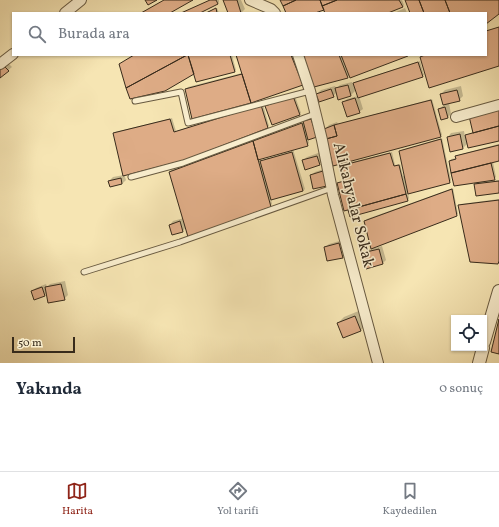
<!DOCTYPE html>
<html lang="tr">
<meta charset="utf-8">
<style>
:root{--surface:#fff;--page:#f2f2f3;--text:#1f2937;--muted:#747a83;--line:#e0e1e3;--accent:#8f2418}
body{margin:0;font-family:Vollkorn,serif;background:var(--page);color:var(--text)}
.controls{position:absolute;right:12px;bottom:12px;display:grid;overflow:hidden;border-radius:0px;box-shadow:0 1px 3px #0004}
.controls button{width:36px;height:36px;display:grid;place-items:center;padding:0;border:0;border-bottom:1px solid var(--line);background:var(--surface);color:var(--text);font:20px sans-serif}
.scale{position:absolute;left:12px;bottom:10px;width:63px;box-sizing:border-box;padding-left:4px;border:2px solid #382b1b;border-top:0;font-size:11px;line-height:14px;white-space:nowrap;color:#382b1b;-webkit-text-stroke:3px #f9eece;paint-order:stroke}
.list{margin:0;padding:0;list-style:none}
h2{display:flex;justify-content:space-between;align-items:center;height:52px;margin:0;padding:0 16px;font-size:17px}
h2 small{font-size:13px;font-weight:400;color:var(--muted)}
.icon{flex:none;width:22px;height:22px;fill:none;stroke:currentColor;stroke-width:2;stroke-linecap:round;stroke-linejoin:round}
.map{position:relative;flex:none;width:499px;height:363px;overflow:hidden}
.search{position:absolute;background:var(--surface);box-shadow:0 1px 3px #0004;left:12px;right:12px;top:12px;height:44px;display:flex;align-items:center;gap:10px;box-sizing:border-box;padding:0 14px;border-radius:0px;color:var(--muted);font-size:15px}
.sheet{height:108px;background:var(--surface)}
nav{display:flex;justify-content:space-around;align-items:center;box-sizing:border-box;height:56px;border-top:1px solid var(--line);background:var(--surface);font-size:11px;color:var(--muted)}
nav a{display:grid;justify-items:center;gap:2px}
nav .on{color:var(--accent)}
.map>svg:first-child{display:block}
.shadow{fill:#0003;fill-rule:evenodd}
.building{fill:#deac86;stroke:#382b1b}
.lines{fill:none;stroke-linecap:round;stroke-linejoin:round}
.service-casing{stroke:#685a41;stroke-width:7}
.minor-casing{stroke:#685a41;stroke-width:12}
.tertiary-casing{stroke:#685a41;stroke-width:14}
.service{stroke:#f9eece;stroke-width:5}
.minor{stroke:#f9eece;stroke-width:10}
.tertiary{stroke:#f9eece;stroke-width:12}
.labels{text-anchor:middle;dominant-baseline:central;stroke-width:3;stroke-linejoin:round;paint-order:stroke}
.street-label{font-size:16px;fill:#382b1b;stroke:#f9eece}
</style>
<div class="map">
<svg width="499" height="363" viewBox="0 0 499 363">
<rect width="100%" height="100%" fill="#f6e5b3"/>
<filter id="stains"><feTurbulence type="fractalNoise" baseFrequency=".005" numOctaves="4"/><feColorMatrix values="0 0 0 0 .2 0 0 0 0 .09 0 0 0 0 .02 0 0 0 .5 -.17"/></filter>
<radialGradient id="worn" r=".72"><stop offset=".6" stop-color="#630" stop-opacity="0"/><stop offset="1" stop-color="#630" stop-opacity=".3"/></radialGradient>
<path class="shadow" d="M210 0H219V2L218 4 197 13H181Z
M224 0H241L245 9 241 13H229Z
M281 0H402L404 5 403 6 386 13H320L325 11V9L312 13H287Z
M217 8 219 13H205Z
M405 8 407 13H394Z
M135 55H232L236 70 235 71 197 81 195 73Z
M237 55H293L304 82 186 89 188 87 242 73Z
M303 55H408L350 74 348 77 315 85Z
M420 61 424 75 422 76 359 96 363 109 359 112 343 103 347 99 358 96 356 90 351 95 339 98 337 92 333 96 317 94 321 90 335 86 336 89 340 85 352 82 353 84 355 82Z
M8 63 12 67 0 77V69Z
M461 86 463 96 459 100 449 103 451 114 448 117 439 109 444 105 441 94 445 90Z
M295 96 301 113 300 114 268 105Z
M432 99 442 135 440 136 325 129 329 125 337 122 338 124Z
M263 104 269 126 267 127 124 174 126 180 122 184 110 186 109 181 113 177 124 175 114 134 115 132 172 118 176 131Z
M315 115 316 136 308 139 309 143 307 145 293 149 305 189 303 191 271 199 272 204 270 206 186 227 183 231 172 234 170 225 173 221 184 218 170 172 171 170 304 122V121L307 118ZM291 150 292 151 263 160 261 162 260 159Z
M464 131 465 137 468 134 474 132 499 139 468 143 463 148 448 137 451 133Z
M442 138 451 180 450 182 408 193 409 198 408 200 350 216 338 183 340 182 345 180 341 166 343 164 392 152 395 165 400 164 403 176 405 175 400 151 401 150Z
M499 144V160L493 162 496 177 492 181 499 180V192L475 184 478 181 450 161 451 159 457 158 456 156 458 155Z
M321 152 323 160 320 164 303 160 307 157Z
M327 168 330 181 311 175 315 172Z
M453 188 458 214 456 215 374 247V248L382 246 386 260 382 264 363 254 367 250 372 249 365 221 367 219Z
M499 199V261L498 263 459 206 461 204Z
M343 240 346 253 342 257 325 247 329 244Z
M65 281 68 295 64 299 47 293 45 295 34 298 32 291 36 288 46 284 47 287 50 284Z
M361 310 366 325 361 330 338 323 344 317Z"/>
<path class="building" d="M145 0H157L148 5Z
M164 0H193L170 13H141Z
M210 0H216L218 4 200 13H181Z
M223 0H237L241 13H228Z
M280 0H296L283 6Z
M296 0H320L324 10 315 13H286L283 6Z
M320 0H337L322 6Z
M337 0H399L403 7 388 13H325L322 6Z
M405 0H419L424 13H410Z
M419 0H445L450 13H424Z
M445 0H499V14L486 24V13H450Z
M216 8 217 13H206Z
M499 27V66L429 88 420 57 425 55H486V31Z
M134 55H187L126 88 119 64Z
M187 55H188L194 74 165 91 130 99 126 88Z
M188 55H230L235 72 196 82Z
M236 55H291L303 85 251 103Z
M302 55H339L348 78 314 87Z
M341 55H409L408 56 350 78Z
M418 62 423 77 358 98 353 83Z
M4 66 9 71 0 78V69Z
M242 74 251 103 192 119 185 89Z
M348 85 351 96 338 100 335 88Z
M331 89 334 97 319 102 316 94Z
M457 90 460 101 443 105 440 94Z
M293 96 300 115 272 125 265 106Z
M355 98 360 113 347 117 342 102Z
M431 100 441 137 333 166 326 139 337 136 334 125Z
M261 105 268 128 185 160 123 176 113 133 170 119 174 132Z
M445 107 448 118 441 120 438 109Z
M499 107V126L473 133 469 116Z
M311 119 317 137 308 140 303 121Z
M302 123 308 146 258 160 253 141Z
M334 125 337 136 326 139 324 129Z
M499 126V141L468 148 465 135Z
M460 134 463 149 450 152 447 137Z
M441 139 450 183 408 194 399 151Z
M253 141 271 207 188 237 169 172Z
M499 145V161L451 173 449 161 456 159 455 156Z
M292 152 303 191 271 200 260 161Z
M390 153 394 166 399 165 406 194 344 211 337 183 344 181 340 166Z
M317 156 320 165 305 170 302 160Z
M491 163 495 180 454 186 451 173Z
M323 171 327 186 313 189 310 175Z
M121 178 122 184 110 187 108 181Z
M499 181V193L476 196 474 184Z
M452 189 457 216 371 249 364 221Z
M406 194 408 201 350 217 348 210Z
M499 200V261L498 264 470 262 458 205Z
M180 221 183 232 172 235 169 225Z
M339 243 343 258 327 261 324 247Z
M379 249 383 264 366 269 362 253Z
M61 284 65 300 48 303 45 287Z
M42 287 45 296 34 300 31 291Z
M355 316 361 331 343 338 337 323Z
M499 319V354L491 352Z"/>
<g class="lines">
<g class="service-casing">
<path id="service" d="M135 101 181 92 188 123 310 91
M131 177 183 163 315 114
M84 272 180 242 332 188"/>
</g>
<g class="minor-casing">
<path id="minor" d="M250 0 271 9 275 13
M65 13 81 0
M298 55 310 91 322 140 333 195 378 363
M0 64 13 54
M456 117 499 105"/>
</g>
<g class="tertiary-casing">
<path id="tertiary" d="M484 342 499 291
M479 363 483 348"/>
</g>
<use href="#service" class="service"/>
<use href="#minor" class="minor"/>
<use href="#tertiary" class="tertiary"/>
</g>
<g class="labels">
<g class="street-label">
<text transform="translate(353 205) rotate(76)">Alikahyalar Sokak</text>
</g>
</g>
<rect width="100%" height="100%" filter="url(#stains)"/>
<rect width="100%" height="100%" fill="url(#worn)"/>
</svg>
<div class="controls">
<button><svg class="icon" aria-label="locate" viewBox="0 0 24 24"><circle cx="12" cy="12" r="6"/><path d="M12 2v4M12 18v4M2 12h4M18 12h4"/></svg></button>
</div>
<div class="scale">50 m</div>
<div class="search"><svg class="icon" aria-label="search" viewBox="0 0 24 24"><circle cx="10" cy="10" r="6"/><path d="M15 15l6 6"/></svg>Burada ara</div>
</div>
<section class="sheet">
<h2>Yakında<small>0 sonuç</small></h2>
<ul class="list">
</ul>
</section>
<nav>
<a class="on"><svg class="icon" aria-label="map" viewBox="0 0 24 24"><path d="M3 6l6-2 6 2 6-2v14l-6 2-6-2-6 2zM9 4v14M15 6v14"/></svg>Harita</a>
<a><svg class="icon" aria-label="directions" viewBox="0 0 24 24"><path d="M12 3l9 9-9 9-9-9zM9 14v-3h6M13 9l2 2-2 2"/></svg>Yol tarifi</a>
<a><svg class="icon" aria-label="saved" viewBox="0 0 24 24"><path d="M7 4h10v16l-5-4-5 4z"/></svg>Kaydedilen</a>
</nav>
